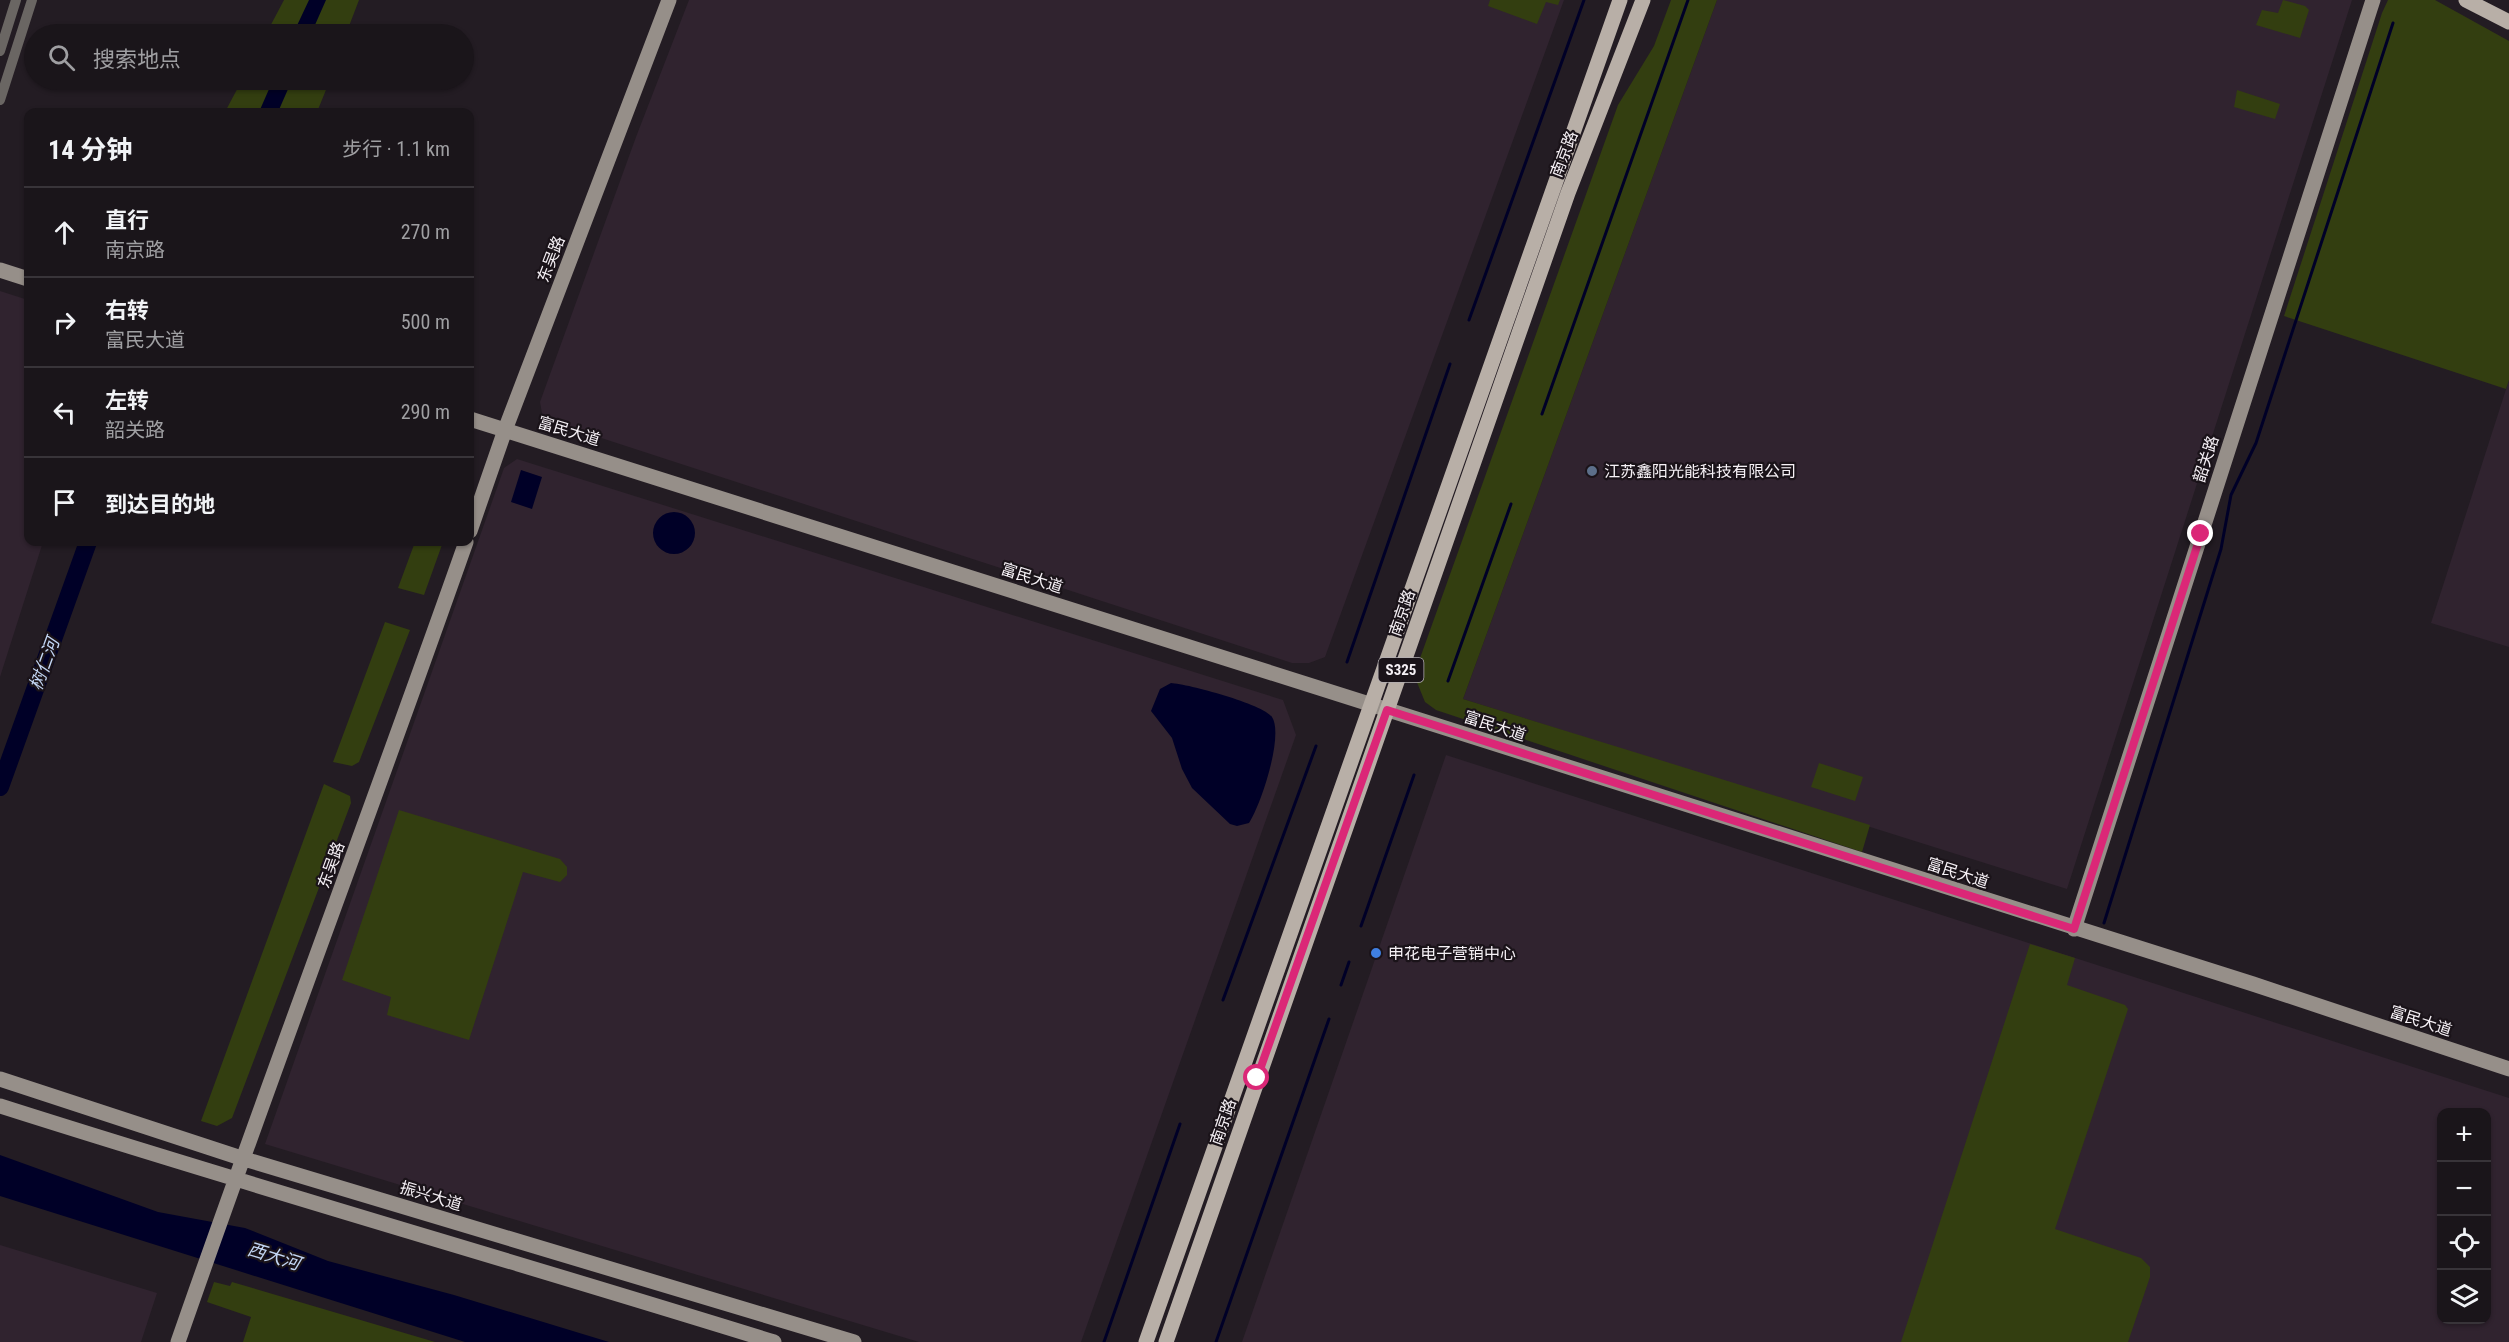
<!DOCTYPE html>
<html lang="zh">
<meta charset="utf-8">
<style>
:root{--surface:#1a151a;--page:#272227;--text:#f1f3f6;--muted:#9f9fa2;--line:#383439}
body{margin:0;font-family:"Roboto Condensed","Noto Sans SC",sans-serif;background:var(--page);color:var(--text)}
.controls{position:absolute;right:18px;bottom:18px;display:grid;overflow:hidden;border-radius:12px;box-shadow:0 2px 4px #0004}
.controls button{width:54px;height:54px;display:grid;place-items:center;padding:0;border:0;border-bottom:2px solid var(--line);background:var(--surface);color:var(--text);font:30px sans-serif}
.stop{position:absolute;width:18px;height:18px;margin:-14px;border:4px solid #db2777;border-radius:50%;background:#fff}
.stop.end{background:#db2777;border-color:#fff;box-shadow:0 2px 6px #0008}
.list{margin:0;padding:0;list-style:none}
h2{display:flex;justify-content:space-between;align-items:center;height:78px;margin:0;padding:0 24px;font-size:26px}
h2 small{font-size:20px;font-weight:400;color:var(--muted)}
.list li{display:grid;grid-template-columns:39px 1fr auto;gap:18px;align-items:center;box-sizing:border-box;height:90px;padding:0 24px;border-top:2px solid var(--line)}
.list b{display:block;font-size:22px;white-space:nowrap}
.list p{margin:0;font-size:20px;white-space:nowrap;color:var(--muted)}
.list em{font-size:20px;font-style:normal;color:var(--muted)}
.icon{flex:none;width:33px;height:33px;fill:none;stroke:currentColor;stroke-width:2;stroke-linecap:round;stroke-linejoin:round}
.map{position:relative;flex:none;width:2509px;height:1342px;overflow:hidden}
.search{position:absolute;background:var(--surface);box-shadow:0 2px 4px #0004;left:24px;top:24px;width:450px;height:66px;display:flex;align-items:center;gap:15px;box-sizing:border-box;padding:0 21px;border-radius:33px;color:var(--muted);font-size:22px}
.panel{position:absolute;background:var(--surface);box-shadow:0 2px 4px #0004;left:24px;top:108px;width:450px;height:438px;border-radius:12px}
.map>svg:first-child{display:block}
.built{fill:#30232f;fill-rule:evenodd}
.green{fill:#333e10}
.water{fill:#000027}
.lines{fill:none;stroke-linecap:round;stroke-linejoin:round}
.stream{stroke:#000027;stroke-width:3}
.river{stroke:#000027;stroke-width:18}
.street{stroke:#6a6663;stroke-width:10}
.secondary{stroke:#968f89;stroke-width:15}
.primary{stroke:#b8afa7;stroke-width:15}
.route{stroke:#db2777;stroke-width:8}
.service-dot{fill:#5c6f8a;stroke:#1a1319;stroke-width:2}
.shop-dot{fill:#3f7fe0;stroke:#1a1319;stroke-width:2}
.labels{text-anchor:middle;dominant-baseline:central;stroke-width:4.5;stroke-linejoin:round;paint-order:stroke}
.shield{fill:#1a1319;stroke:#b3aeb3;stroke-width:1.5}
.shield-label{font-size:15px;font-weight:bold;fill:#f5f0f5}
.street-label{font-size:16px;fill:#f5f0f5;stroke:#1a1319}
.poi-label{font-size:16px;fill:#f5f0f5;stroke:#1a1319;text-anchor:start}
.water-label{font-size:18px;font-style:italic;fill:#c3d6f4;stroke:#1a1319}
</style>
<div class="map">
<svg width="2509" height="1342" viewBox="0 0 2509 1342">
<rect width="100%" height="100%" fill="#231c23"/>
<path class="built" d="M689 0H1564L1325 657 1309 663H1292L543 419 540 402 636 137Z
M1717 0H2352L2067 889 1463 699Z
M0 291 28 300V542H43L0 677Z
M2509 380V647L2431 623Z
M517 459 1283 700 1296 735 1081 1342H919L265 1144 504 468Z
M1446 755 2509 1098V1342H1242ZM2442 1112H2486V1320H2442Z
M0 1245 157 1293 141 1342H0Z"/>
<path class="green" d="M284 0H359L346 34H266Z
M1490 0H1560L1558 5 1546 2 1537 24 1488 6Z
M1671 0H1717L1463 699 1870 825 1862 852 1436 710 1425 702 1414 675 1618 105 1654 46Z
M2283 0 2305 6 2309 10 2300 38 2256 25 2262 10 2278 13Z
M2388 0H2435L2509 41V380L2506 389 2284 316 2382 13Z
M242 80H330L317 112H225Z
M2237 90 2280 104 2275 119 2234 107Z
M415 542H443L424 595 398 588Z
M385 622 410 630 359 762 352 766 333 762Z
M1819 763 1863 777 1855 801 1811 787Z
M324 784 350 796 351 803 232 1118 217 1126 201 1121Z
M399 810 560 859 567 867V875L560 882 523 872 469 1040 387 1015 391 997 342 980Z
M2030 944 2075 958 2067 985 2125 1005 2128 1009 2055 1229 2141 1258 2150 1267V1277L2128 1342H1901Z
M214 1282 230 1286 232 1282 435 1342H243L251 1317 207 1302Z"/>
<path class="water" d="M309 0H326L311 34H293Z
M273 80H292L278 112H259Z
M521 470 542 477 532 509 511 502Z
M653 533a21 21 0 1 1 42 0a21 21 0 1 1-42 0Z
M1171 683C1188 684 1263 704 1272 717 1284 735 1261 805 1249 823L1237 826 1230 824 1192 788 1182 769 1172 738 1151 711 1160 689Z
M0 1155 158 1212 245 1228 328 1261 454 1295 609 1342H465L0 1196Z"/>
<g class="lines">
<path class="stream" d="M1469 320 1584 0
M1542 414 1688 0
M1347 662 1450 364
M1448 681 1511 504
M2104 923 2221 549 2231 495 2256 443 2393 23
M1361 926 1414 775
M1341 985 1349 962
M1223 1000 1316 746
M1104 1342 1180 1124
M1216 1342 1329 1019"/>
<path class="river" d="M0 787 88 542"/>
<path class="street" d="M0 51 16 0
M0 100 32 0"/>
<path class="secondary" d="M0 270 28 279
M470 419 2253 984 2509 1069
M470 531 505 430 669 0
M2074 929 2373 0
M0 1079 241 1158 854 1342
M0 1106C257 1188 517 1262 774 1342
M178 1342C271 1074 372 809 466 542"/>
<path class="primary" d="M2466 0 2509 22
M1146 1342 1620 0
M1166 1342 1568 193 1643 0"/>
</g>
<g class="lines">
<path class="route" d="M1257 1078 1387 710 2074 929 2201 534"/>
</g>
<circle class="service-dot" cx="1592" cy="471" r="6"/>
<circle class="shop-dot" cx="1376" cy="953" r="6"/>
<g class="labels">
<rect class="shield" x="1378.5" y="658" width="45" height="24" rx="4.5"/>
<g class="shield-label">
<text x="1401" y="670">S325</text>
</g>
<g class="street-label">
<text transform="translate(1564 154) rotate(-69)">南京路</text>
<text transform="translate(551 259) rotate(-69)">东吴路</text>
<text transform="translate(569 431) rotate(17)">富民大道</text>
<text transform="translate(2206 459) rotate(-72)">韶关路</text>
<text transform="translate(1032 578) rotate(18)">富民大道</text>
<text transform="translate(1402 613) rotate(-71)">南京路</text>
<text transform="translate(1495 726) rotate(18)">富民大道</text>
<text transform="translate(331 865) rotate(-70)">东吴路</text>
<text transform="translate(1958 873) rotate(18)">富民大道</text>
<text transform="translate(2421 1021) rotate(18)">富民大道</text>
<text transform="translate(1223 1122) rotate(-71)">南京路</text>
<text transform="translate(431 1196) rotate(17)">振兴大道</text>
</g>
<g class="poi-label">
<text x="1604" y="471">江苏鑫阳光能科技有限公司</text>
<text x="1388" y="953">申花电子营销中心</text>
</g>
<g class="water-label">
<text transform="translate(44 664) rotate(-70)">树仁河</text>
<text transform="translate(274 1256) rotate(17)">西大河</text>
</g>
</g>
</svg>
<div class="controls">
<button>+</button>
<button>−</button>
<button><svg class="icon" aria-label="locate" viewBox="0 0 24 24"><circle cx="12" cy="12" r="6"/><path d="M12 2v4M12 18v4M2 12h4M18 12h4"/></svg></button>
<button><svg class="icon" aria-label="layers" viewBox="0 0 24 24"><path d="M12 4l9 5-9 5-9-5zM3 14l9 5 9-5"/></svg></button>
</div>
<div class="stop" style="left:1257px;top:1078px"></div>
<div class="stop end" style="left:2201px;top:534px"></div>
<div class="search"><svg class="icon" aria-label="search" viewBox="0 0 24 24"><circle cx="10" cy="10" r="6"/><path d="M15 15l6 6"/></svg>搜索地点</div>
<section class="panel">
<h2>14 分钟<small>步行 · 1.1 km</small></h2>
<ul class="list">
<li><svg class="icon" aria-label="ahead" viewBox="0 0 24 24"><path d="M12 20V5M6 11l6-6 6 6"/></svg><div><b>直行</b><p>南京路</p></div><em>270 m</em></li>
<li><svg class="icon" aria-label="right" viewBox="0 0 24 24"><path d="M7 20v-9h11M14 6l5 5-5 5"/></svg><div><b>右转</b><p>富民大道</p></div><em>500 m</em></li>
<li><svg class="icon" aria-label="left" viewBox="0 0 24 24"><path d="M17 20v-9H6M10 6l-5 5 5 5"/></svg><div><b>左转</b><p>韶关路</p></div><em>290 m</em></li>
<li><svg class="icon" aria-label="arrive" viewBox="0 0 24 24"><path d="M6 21V4h12l-3 4 3 4H6"/></svg><div><b>到达目的地</b></div></li>
</ul>
</section>
</div>
